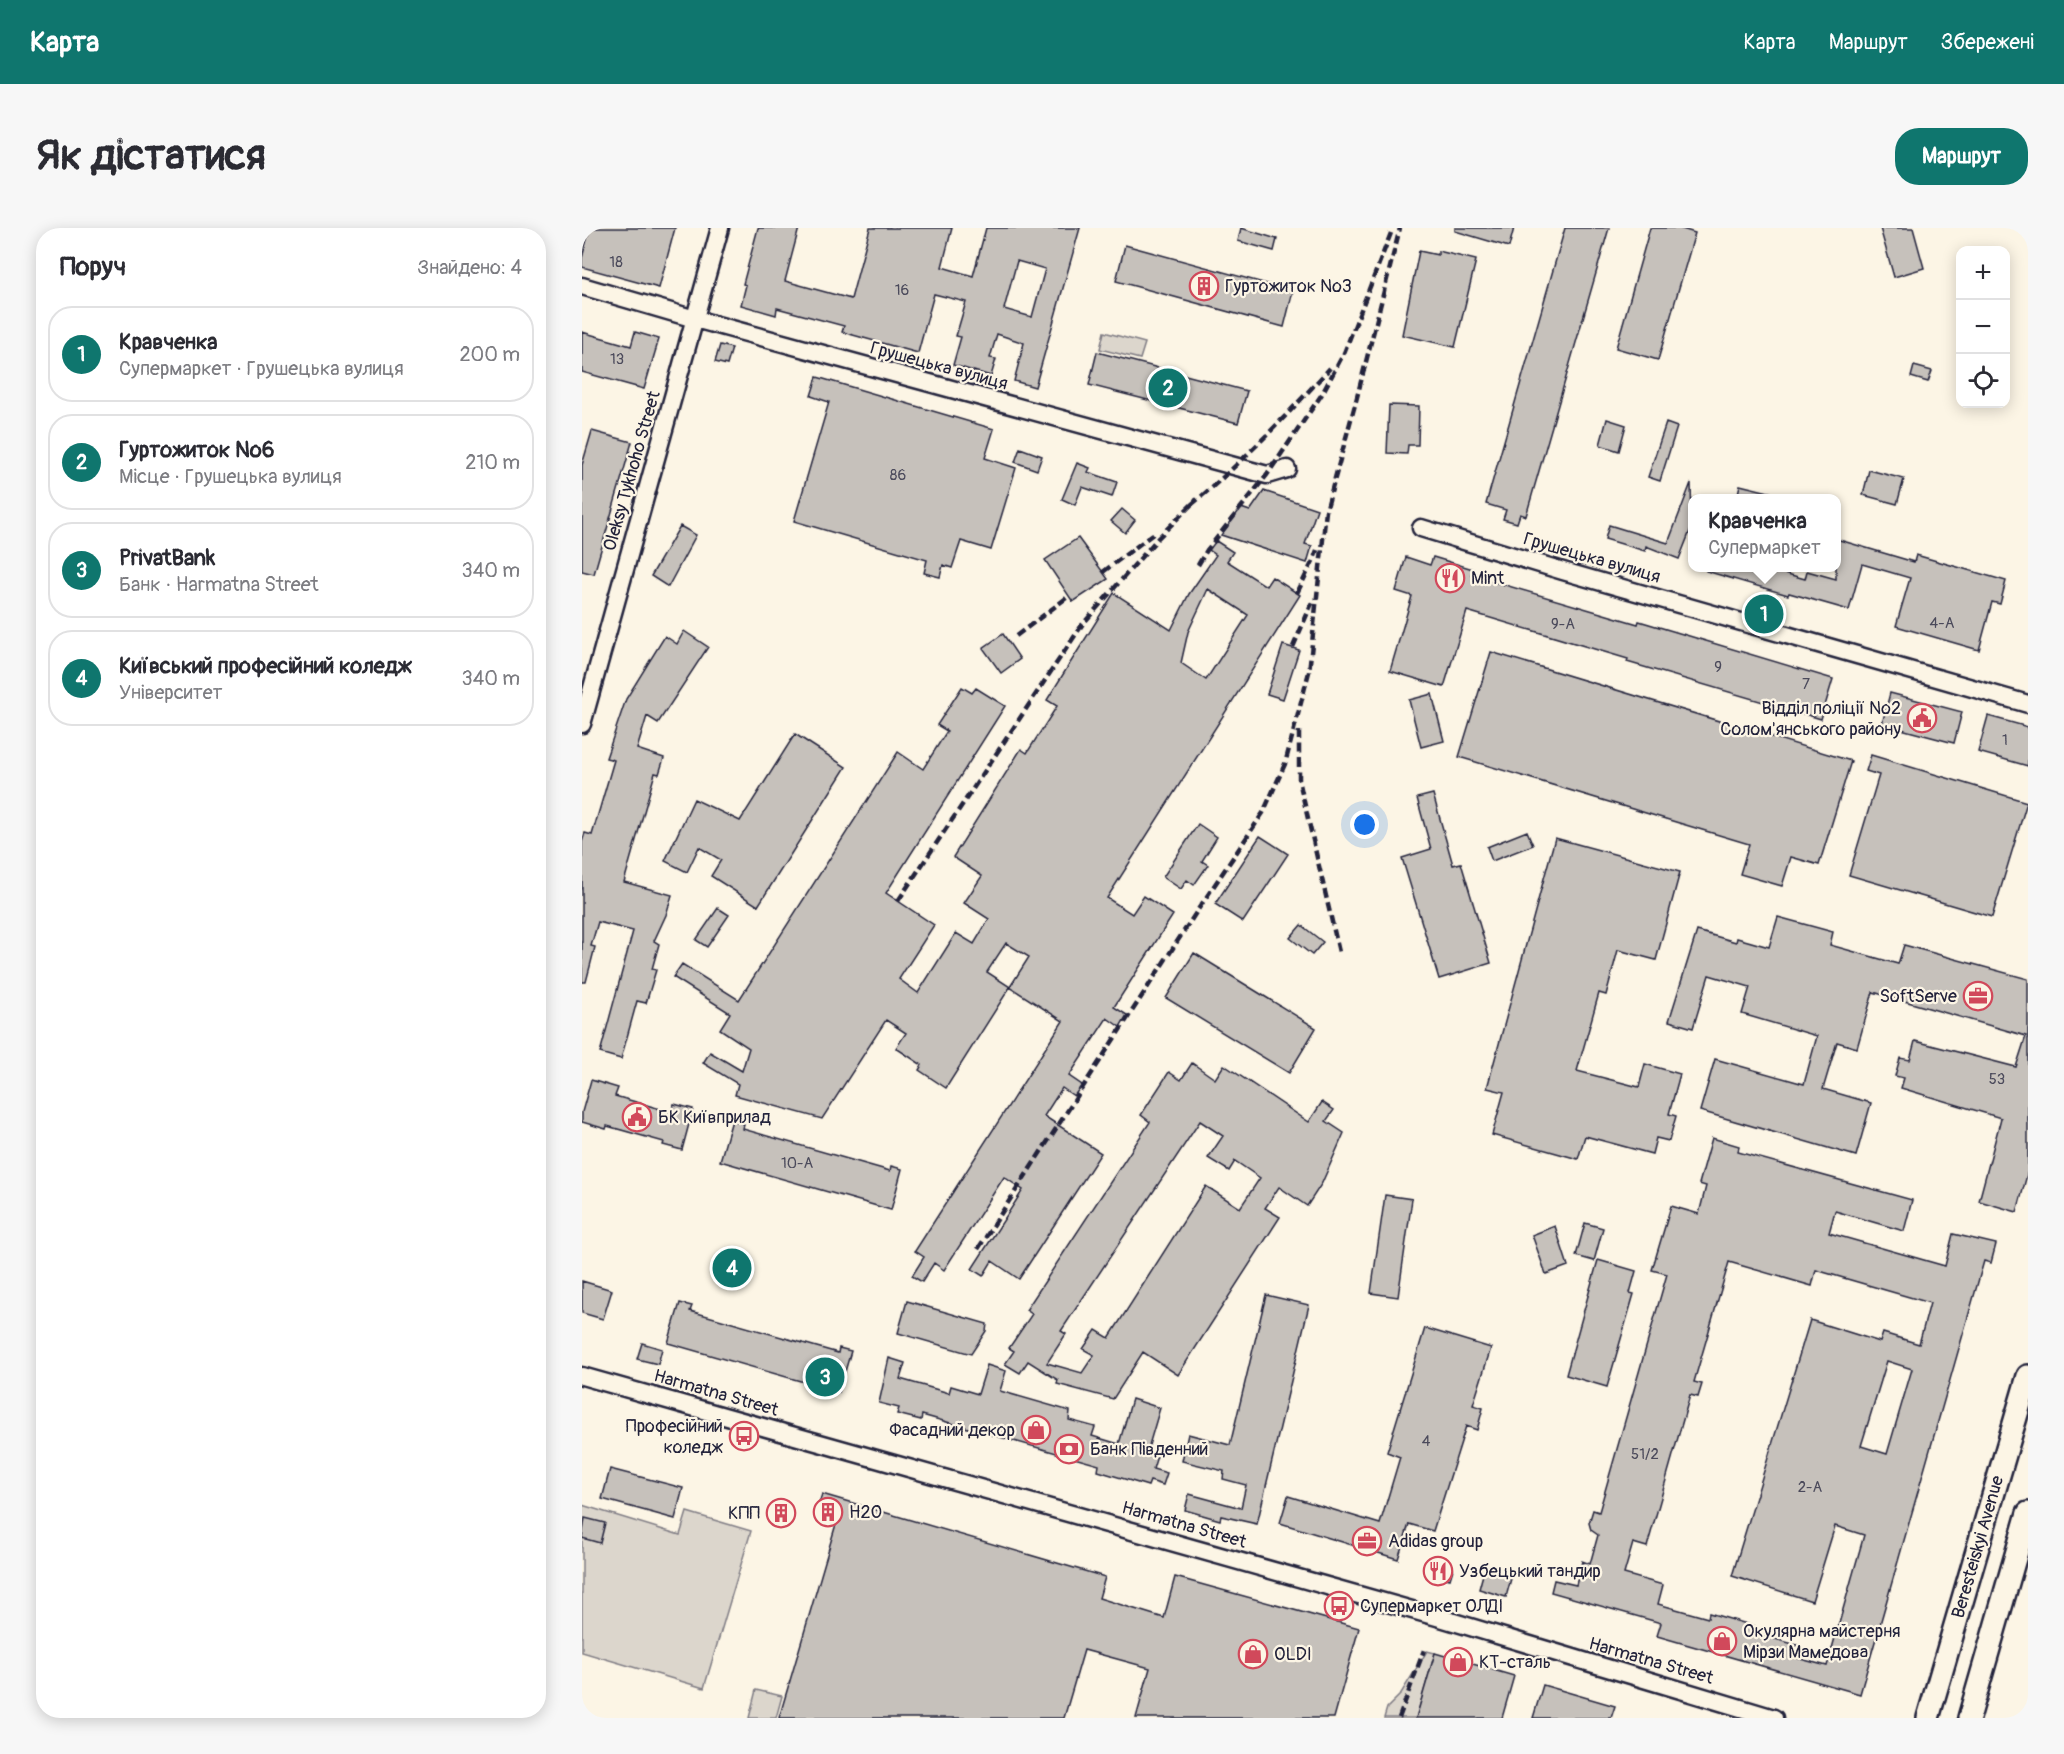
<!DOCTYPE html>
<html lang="uk">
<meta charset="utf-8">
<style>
:root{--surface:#fff;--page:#f7f7f7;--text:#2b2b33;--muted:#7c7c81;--line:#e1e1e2;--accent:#0f766e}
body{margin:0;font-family:Pangolin,sans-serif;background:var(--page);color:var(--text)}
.controls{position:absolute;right:18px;top:18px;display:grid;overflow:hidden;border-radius:12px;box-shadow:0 3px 15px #0003}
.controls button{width:54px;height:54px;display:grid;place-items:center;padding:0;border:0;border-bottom:2px solid var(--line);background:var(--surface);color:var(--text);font:30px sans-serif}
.you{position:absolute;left:783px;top:597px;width:21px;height:21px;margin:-15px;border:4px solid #fff;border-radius:50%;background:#1a73e8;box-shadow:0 0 0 9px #1a73e833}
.badge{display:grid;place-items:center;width:39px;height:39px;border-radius:50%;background:var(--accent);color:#fff;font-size:20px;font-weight:700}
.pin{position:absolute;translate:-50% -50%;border:3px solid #fff;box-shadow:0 2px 6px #0006}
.popup{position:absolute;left:1106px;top:266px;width:153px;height:78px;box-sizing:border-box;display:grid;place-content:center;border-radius:12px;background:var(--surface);filter:drop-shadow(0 2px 4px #0005);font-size:20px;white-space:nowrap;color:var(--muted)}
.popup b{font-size:22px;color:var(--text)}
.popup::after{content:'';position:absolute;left:50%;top:100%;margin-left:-12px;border:12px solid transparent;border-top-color:var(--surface)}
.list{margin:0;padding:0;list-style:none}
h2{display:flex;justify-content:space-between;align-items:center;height:78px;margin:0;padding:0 24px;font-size:26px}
h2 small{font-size:20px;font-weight:400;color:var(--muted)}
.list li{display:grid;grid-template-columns:39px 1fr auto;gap:18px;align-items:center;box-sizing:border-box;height:96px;margin:0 12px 12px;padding:0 12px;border:2px solid var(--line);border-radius:24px}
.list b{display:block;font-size:22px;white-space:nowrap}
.list p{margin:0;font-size:20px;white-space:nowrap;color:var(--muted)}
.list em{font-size:20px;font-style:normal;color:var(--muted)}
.icon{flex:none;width:33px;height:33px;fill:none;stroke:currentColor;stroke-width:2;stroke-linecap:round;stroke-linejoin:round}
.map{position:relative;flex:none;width:1446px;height:1490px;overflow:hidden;border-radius:24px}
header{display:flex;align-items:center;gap:36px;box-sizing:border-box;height:84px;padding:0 30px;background:var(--accent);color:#fff}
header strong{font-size:28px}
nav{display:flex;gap:33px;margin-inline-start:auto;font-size:21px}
.intro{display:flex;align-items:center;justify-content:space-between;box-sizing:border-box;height:144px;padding:0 36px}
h1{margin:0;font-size:42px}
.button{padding:15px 27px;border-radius:24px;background:var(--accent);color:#fff;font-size:21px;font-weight:700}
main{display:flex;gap:36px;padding:0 36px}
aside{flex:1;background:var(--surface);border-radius:24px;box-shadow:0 3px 15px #0003}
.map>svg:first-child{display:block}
.green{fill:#dcd6cc;stroke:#7f7c84;stroke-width:1.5}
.building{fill:#c6c1bb;stroke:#22223b;stroke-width:1.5;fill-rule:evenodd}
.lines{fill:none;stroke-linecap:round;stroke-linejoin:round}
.minor-casing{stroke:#22223b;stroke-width:21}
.major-casing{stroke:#22223b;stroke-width:26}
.minor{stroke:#fcf5e5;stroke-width:16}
.major{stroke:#fcf5e5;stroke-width:21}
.rail{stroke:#22223b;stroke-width:4.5;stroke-dasharray:9 4.5;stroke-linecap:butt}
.labels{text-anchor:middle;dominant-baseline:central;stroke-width:4.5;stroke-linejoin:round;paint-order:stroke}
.number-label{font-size:15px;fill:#4b4a5b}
.poi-label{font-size:18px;fill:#22223b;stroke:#fcf5e5;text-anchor:start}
.street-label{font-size:18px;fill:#22223b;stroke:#fcf5e5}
</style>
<header>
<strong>Карта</strong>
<nav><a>Карта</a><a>Маршрут</a><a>Збережені</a></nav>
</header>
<div class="intro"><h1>Як дістатися</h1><a class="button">Маршрут</a></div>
<main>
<aside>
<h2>Поруч<small>Знайдено: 4</small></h2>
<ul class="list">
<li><span class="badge">1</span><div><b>Кравченка</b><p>Супермаркет · Грушецька вулиця</p></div><em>200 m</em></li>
<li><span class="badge">2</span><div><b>Гуртожиток №6</b><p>Місце · Грушецька вулиця</p></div><em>210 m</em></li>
<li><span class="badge">3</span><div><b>PrivatBank</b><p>Банк · Harmatna Street</p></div><em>340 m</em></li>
<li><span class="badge">4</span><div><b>Київський професійний коледж</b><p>Університет</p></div><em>340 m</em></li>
</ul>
</aside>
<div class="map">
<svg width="1446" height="1490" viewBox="0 0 1446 1490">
<rect width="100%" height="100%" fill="#fcf5e5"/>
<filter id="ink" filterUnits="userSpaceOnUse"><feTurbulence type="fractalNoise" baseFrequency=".0167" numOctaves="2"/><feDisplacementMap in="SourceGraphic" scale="12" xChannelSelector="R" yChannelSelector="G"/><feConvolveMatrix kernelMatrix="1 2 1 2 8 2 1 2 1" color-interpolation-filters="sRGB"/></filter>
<g filter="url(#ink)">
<path class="green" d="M522 104 563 115 558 131 518 121Z
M0 1277 98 1307 105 1284 169 1303 122 1460 0 1424Z
M845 1423 853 1425 834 1490H802L805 1480 818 1467Z
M174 1462 200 1468 194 1490H167Z"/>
<path class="building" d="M8 0H93L77 60 0 39V30Z
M176 0H217L203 53 269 71 288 0H370L360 39 391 48 404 0H498L453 159 432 153 442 115 415 106 408 130 414 131 409 148 371 137 379 109 374 108 384 74 352 66 336 125 260 104 262 98 195 80 194 87 159 77 164 57 161 56ZM435 33 463 41 450 89 422 81Z
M659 0 695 11 692 23 656 13Z
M873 0H932L927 19 873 3Z
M983 0H1027L944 288 938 286 935 295 921 291 924 282 904 276Z
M1068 0H1097L1113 5 1076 132 1034 120Z
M1298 0H1331L1342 40 1312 49Z
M543 17 711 63 702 99 534 53Z
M837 23 856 27V23L894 32 873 119 820 107Z
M0 104 49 118 53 104 77 111 62 161 0 144Z
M138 117 150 120 145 137 133 134Z
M515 124 665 163 656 195 507 157Z
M1332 138 1350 143 1346 154 1329 149Z
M235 149 412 201 403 230 434 240 409 322 379 313 370 340 361 337 358 349 342 345 345 332 212 293 247 174 229 168Z
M807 177 837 178 836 217H826L825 226 805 225Z
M1025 191 1044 197 1037 223 1018 217Z
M1084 195 1095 199 1078 253 1066 249Z
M10 203 50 214 12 346 0 343V237Z
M438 220 460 228 455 242 433 234Z
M495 235 508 240 506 244 535 254 530 269 500 259 493 277 480 271Z
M1287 242 1322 251 1315 276 1281 267Z
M1109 255 1110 298 1097 331 1064 318 1063 323 1023 311 1027 297 1086 315Z
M1158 257 1195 266 1194 270H1155Z
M682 263 735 281 723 316 730 318 725 335 639 307 659 280 668 283Z
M540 281 553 292 543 305 529 293Z
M98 298 114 307 86 359 69 348Z
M496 310 526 351 491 374 463 332Z
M1254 311 1332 334 1334 327 1424 353 1418 376 1410 374 1397 422 1314 398 1328 350 1280 336 1267 382 1207 365 1206 367 1124 343V339H1196L1195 343 1223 351 1225 343 1254 351Z
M634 313 651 324 645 333 684 358 690 349 718 367 525 670 550 686 562 668 591 687 532 779 545 787 538 799 525 790 487 848 500 857 492 868 480 860 462 888 519 925 437 1051 410 1033 401 1048 390 1041 441 962 422 949 362 1042 352 1035 340 1054 330 1048 342 1029 333 1023 481 793 428 759 364 860 337 842 340 837 314 820 324 805 304 792 240 891 153 867 156 856 121 835 128 824 160 843 167 820 138 801 148 785 91 749 100 736 157 772 316 524 341 541 365 503 355 497 380 459 390 465 394 460 423 478 304 665 352 697 317 751 336 765 374 705 392 716 407 691 382 675 400 648 371 629 439 521 445 525 475 478 465 472 532 365 589 402 607 366 634 327 627 322ZM626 361 666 387 624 452 599 435 606 404ZM424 715 447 729 428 759 405 744Z
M824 329 848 337 851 329 891 341 889 347 1056 396 1057 393 1251 451 1239 491 1045 434 1046 431 885 383 862 459 808 443 830 368 814 363Z
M102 403 126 419 76 495 65 488 55 521 82 530 77 546 73 545 42 654 90 667 84 687 72 713 77 716 70 741 74 742 64 775 55 773 39 831 18 825 51 703 16 694 9 718 13 719 4 754H0V614L3 605 10 607 32 532 24 530 44 471 83 408 95 416Z
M421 406 438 431 419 445 401 420Z
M701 417 717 422 701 471 685 466Z
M909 424 1269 533 1237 637 1209 629 1200 658 1158 646 1167 616 877 529Z
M1308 465 1380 484 1372 515 1300 496Z
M850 466 862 513 839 519 827 472Z
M1406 488 1446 499V538L1396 524Z
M213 506 264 539 176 678 129 648 139 632 117 619 105 644 83 633 112 571 158 593Z
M1289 527 1445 574 1410 689 1267 647 1297 547 1284 543Z
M851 566 871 637 879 635 909 735 857 751 820 630 849 621 835 570Z
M616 596 635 609 620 633 626 637 612 657 605 652 599 661 581 649Z
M945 603 951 617 910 633 905 619Z
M678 608 706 626 661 694 633 676Z
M973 610 1098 644 1074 732 1036 722 1024 767 1017 765 995 843 1057 859 1063 836 1098 846 1087 886 1094 888 1087 913 1074 910 1070 926 1003 908 996 931 910 907 922 864 905 860Z
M136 680 147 687 125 719 114 712Z
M1196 689 1251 704 1248 717 1316 736 1322 717 1446 751V943L1435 984 1397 973 1419 890 1319 860 1322 850 1313 848 1318 830 1328 832 1333 813 1434 839 1444 808 1291 764 1275 820 1255 814 1241 861 1289 875 1274 928 1118 883 1133 831 1222 856 1235 808 1160 786 1168 759 1127 747 1111 800 1087 793 1115 703 1154 714 1155 710 1187 719Z
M719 697 741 714 730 727 708 710Z
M612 725 734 800 707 845 584 770Z
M610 835 633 851 642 837 727 894 740 874 752 882 744 893 762 905 740 955 725 978 697 959 683 980 698 989 596 1147 561 1124 531 1171 475 1156 476 1152 446 1133 438 1145 423 1136 432 1123 427 1120 450 1086 444 1082 568 894 559 887 587 844 599 852ZM618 893 641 908 626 930 647 943 653 933 678 950 658 980 624 958 527 1110 514 1102 501 1121 512 1127 500 1145 465 1135 484 1106 479 1103Z
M9 852 36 860 33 868 89 884 92 876 111 881 100 922 81 917 82 914 25 898 24 901 0 894V884Z
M150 892 162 896 161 901 308 943 309 938 320 941 309 982 138 933Z
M1130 910 1157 918 1156 924 1330 972 1322 1003 1253 983 1247 1005 1363 1038 1371 1006 1414 1016 1409 1035 1402 1033 1278 1466 1075 1408 1079 1395 969 1364 972 1352 994 1357 1000 1333 1008 1336 1016 1307 1009 1302 1007 1295 1011 1282 1017 1284 1085 1046 1070 1042 1089 978 1117 986 1124 958 1117 956ZM1147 1034 1230 1058 1234 1042 1348 1075 1337 1116 1301 1105 1298 1114 1228 1092 1150 1348 1230 1373 1253 1298 1282 1307 1245 1438 1211 1429 1215 1417 1171 1405 1172 1398 1127 1385 1126 1390 1076 1376 1081 1357 1042 1346 1051 1315 1065 1319 1108 1167 1116 1169 1120 1156 1112 1154ZM1305 1133 1330 1141 1305 1226 1279 1218Z
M803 967 830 971 816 1069 789 1065Z
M1003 995 1021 1000 1012 1033 994 1028Z
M973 998 986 1038 964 1046 950 1007Z
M1016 1032 1054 1043 1048 1065 1052 1066 1025 1159 984 1147Z
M0 1053 30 1062 21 1091 0 1085Z
M684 1067 727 1077 675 1296 639 1288 638 1292 603 1282 607 1266 659 1280 664 1257 641 1251 642 1243 600 1233 606 1206 648 1217Z
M325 1073 405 1096 404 1103 389 1126 316 1105Z
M98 1075 110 1078 108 1083 256 1125 257 1120 269 1123 257 1164 86 1115Z
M843 1100 909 1120 891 1177 901 1180 895 1202 884 1198 851 1303 827 1296 816 1331 698 1295 706 1268 798 1296 818 1229 805 1224Z
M60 1115 80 1121 76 1136 55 1131Z
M307 1130 323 1135 318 1151 367 1165 369 1158 396 1166 405 1137 424 1143 418 1163 488 1183 487 1192 513 1199 510 1208 537 1216 550 1171 578 1180 565 1224 575 1228 571 1241 585 1245 581 1257 568 1253 566 1258 516 1243 517 1237 340 1187 339 1192 315 1186 317 1180 297 1175Z
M28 1241 101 1260 93 1291 20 1271Z
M240 1266 523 1349 517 1370 582 1390 593 1349 777 1400 752 1490H554L568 1440 502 1422 482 1490H197L254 1296 233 1290Z
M3 1290 23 1295 18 1315 0 1310Z
M855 1336 871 1341 868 1351 852 1347Z
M903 1339 930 1347 924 1369 897 1361Z
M853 1425 932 1448 920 1490H834Z
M961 1457 1033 1478 1029 1490H951Z"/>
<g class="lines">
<g class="minor-casing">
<path id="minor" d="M0 58 113 91 685 247 705 241
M839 300 981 343 1446 476
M0 496 138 0
M0 1148 855 1389 1192 1490"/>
</g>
<g class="major-casing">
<path id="major" d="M1346 1490 1446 1148
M1387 1490 1446 1285"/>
</g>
<use href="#minor" class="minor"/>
<use href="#major" class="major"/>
<path class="rail" d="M609 277C659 236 704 188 748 140
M616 337 625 322 685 247 740 166 762 125 809 5
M521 344 571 306
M715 365 731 333 735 322
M434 408 487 368
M711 419 730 375
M717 503V552L757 724
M316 673 500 397 576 310 615 271
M396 1021 615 683 681 585 703 536 727 444 744 283 774 173 818 0
M817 1490 842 1422"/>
</g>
</g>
<defs>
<g id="building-ring" transform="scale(1.5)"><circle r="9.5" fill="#fcf5e5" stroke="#d1495b" stroke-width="1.5"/><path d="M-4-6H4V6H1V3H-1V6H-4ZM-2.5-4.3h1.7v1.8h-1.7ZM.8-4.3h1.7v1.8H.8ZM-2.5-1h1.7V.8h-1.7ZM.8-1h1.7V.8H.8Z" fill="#d1495b"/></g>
<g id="restaurant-ring" transform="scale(1.5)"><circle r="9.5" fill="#fcf5e5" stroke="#d1495b" stroke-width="1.5"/><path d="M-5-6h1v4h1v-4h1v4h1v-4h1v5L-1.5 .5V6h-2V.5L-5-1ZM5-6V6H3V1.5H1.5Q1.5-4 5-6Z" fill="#d1495b"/></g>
<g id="civic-ring" transform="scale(1.5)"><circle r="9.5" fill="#fcf5e5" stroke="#d1495b" stroke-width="1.5"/><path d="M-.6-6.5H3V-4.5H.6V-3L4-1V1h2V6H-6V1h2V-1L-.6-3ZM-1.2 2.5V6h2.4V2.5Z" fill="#d1495b"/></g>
<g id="office-ring" transform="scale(1.5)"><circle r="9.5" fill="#fcf5e5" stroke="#d1495b" stroke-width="1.5"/><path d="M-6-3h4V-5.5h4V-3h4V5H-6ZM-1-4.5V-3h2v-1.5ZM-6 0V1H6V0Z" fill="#d1495b"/></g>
<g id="shop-ring" transform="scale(1.5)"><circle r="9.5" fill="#fcf5e5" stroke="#d1495b" stroke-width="1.5"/><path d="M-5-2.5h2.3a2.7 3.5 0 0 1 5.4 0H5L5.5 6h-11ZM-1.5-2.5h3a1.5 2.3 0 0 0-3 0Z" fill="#d1495b"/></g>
<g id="bus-ring" transform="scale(1.5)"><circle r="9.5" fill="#fcf5e5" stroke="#d1495b" stroke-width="1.5"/><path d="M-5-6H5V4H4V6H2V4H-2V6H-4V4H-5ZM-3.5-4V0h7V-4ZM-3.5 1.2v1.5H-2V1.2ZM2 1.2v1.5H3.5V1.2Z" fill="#d1495b"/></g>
<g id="bank-ring" transform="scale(1.5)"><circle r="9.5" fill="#fcf5e5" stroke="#d1495b" stroke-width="1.5"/><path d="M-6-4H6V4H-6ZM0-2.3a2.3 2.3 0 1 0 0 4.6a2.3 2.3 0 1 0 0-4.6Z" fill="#d1495b"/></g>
</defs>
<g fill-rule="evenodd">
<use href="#building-ring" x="622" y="58"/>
<use href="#restaurant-ring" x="868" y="350"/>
<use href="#civic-ring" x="1340" y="490"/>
<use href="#office-ring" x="1396" y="768"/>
<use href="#civic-ring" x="55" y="889"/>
<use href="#shop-ring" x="454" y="1202"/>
<use href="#bus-ring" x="162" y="1208"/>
<use href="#bank-ring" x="487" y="1221"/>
<use href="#building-ring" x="246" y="1284"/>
<use href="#building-ring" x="199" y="1285"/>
<use href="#office-ring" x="785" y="1313"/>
<use href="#restaurant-ring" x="856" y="1343"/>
<use href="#bus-ring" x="757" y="1378"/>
<use href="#shop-ring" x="1140" y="1413"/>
<use href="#shop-ring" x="671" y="1426"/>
<use href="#shop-ring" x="876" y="1434"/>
</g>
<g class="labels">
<g class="number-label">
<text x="34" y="34">18</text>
<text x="320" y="62">16</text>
<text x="35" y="131">13</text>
<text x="316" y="247">86</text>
<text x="1360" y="395">4-А</text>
<text x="981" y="396">9-А</text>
<text x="1136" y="439">9</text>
<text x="1224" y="456">7</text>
<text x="1423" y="512">1</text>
<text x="1415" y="851">53</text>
<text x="215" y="935">10-А</text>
<text x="844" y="1213">4</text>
<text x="1063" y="1226">51/2</text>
<text x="1228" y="1259">2-А</text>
</g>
<g class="poi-label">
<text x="643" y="58">Гуртожиток №3</text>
<text x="889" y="350">Mint</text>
<text x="1319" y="480" text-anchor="end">Відділ поліції №2<tspan x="1319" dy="21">Солом'янського району</tspan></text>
<text x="1375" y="768" text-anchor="end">SoftServe</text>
<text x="76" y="889">БК Київприлад</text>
<text x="141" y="1198" text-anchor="end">Професійний<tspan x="141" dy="21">коледж</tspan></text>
<text x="433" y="1202" text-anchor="end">Фасадний декор</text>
<text x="508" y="1221">Банк Південний</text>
<text x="267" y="1284">H2O</text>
<text x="178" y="1285" text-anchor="end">КПП</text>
<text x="806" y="1313">Adidas group</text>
<text x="877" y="1343">Узбецький тандир</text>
<text x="778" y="1378">Супермаркет ОЛДІ</text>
<text x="1161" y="1403">Окулярна майстерня<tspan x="1161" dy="21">Мірзи Мамедова</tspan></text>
<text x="692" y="1426">OLDI</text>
<text x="897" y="1434">КТ-сталь</text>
</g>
<g class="street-label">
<text transform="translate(357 138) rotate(15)">Грушецька вулиця</text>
<text transform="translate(50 243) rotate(-74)">Oleksy Tykhoho Street</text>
<text transform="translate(1010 330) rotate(16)">Грушецька вулиця</text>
<text transform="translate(134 1165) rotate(16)">Harmatna Street</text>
<text transform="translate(602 1297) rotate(16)">Harmatna Street</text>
<text transform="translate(1396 1319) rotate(-74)">Beresteiskyi Avenue</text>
<text transform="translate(1069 1433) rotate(16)">Harmatna Street</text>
</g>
</g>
</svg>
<div class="controls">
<button>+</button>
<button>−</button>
<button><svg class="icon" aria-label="locate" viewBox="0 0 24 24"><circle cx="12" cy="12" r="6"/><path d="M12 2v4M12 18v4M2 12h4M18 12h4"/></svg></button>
</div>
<div class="you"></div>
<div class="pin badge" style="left:1182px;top:386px">1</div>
<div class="popup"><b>Кравченка</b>Супермаркет</div>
<div class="pin badge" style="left:586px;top:160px">2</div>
<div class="pin badge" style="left:243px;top:1149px">3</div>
<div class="pin badge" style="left:150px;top:1040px">4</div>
</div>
</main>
